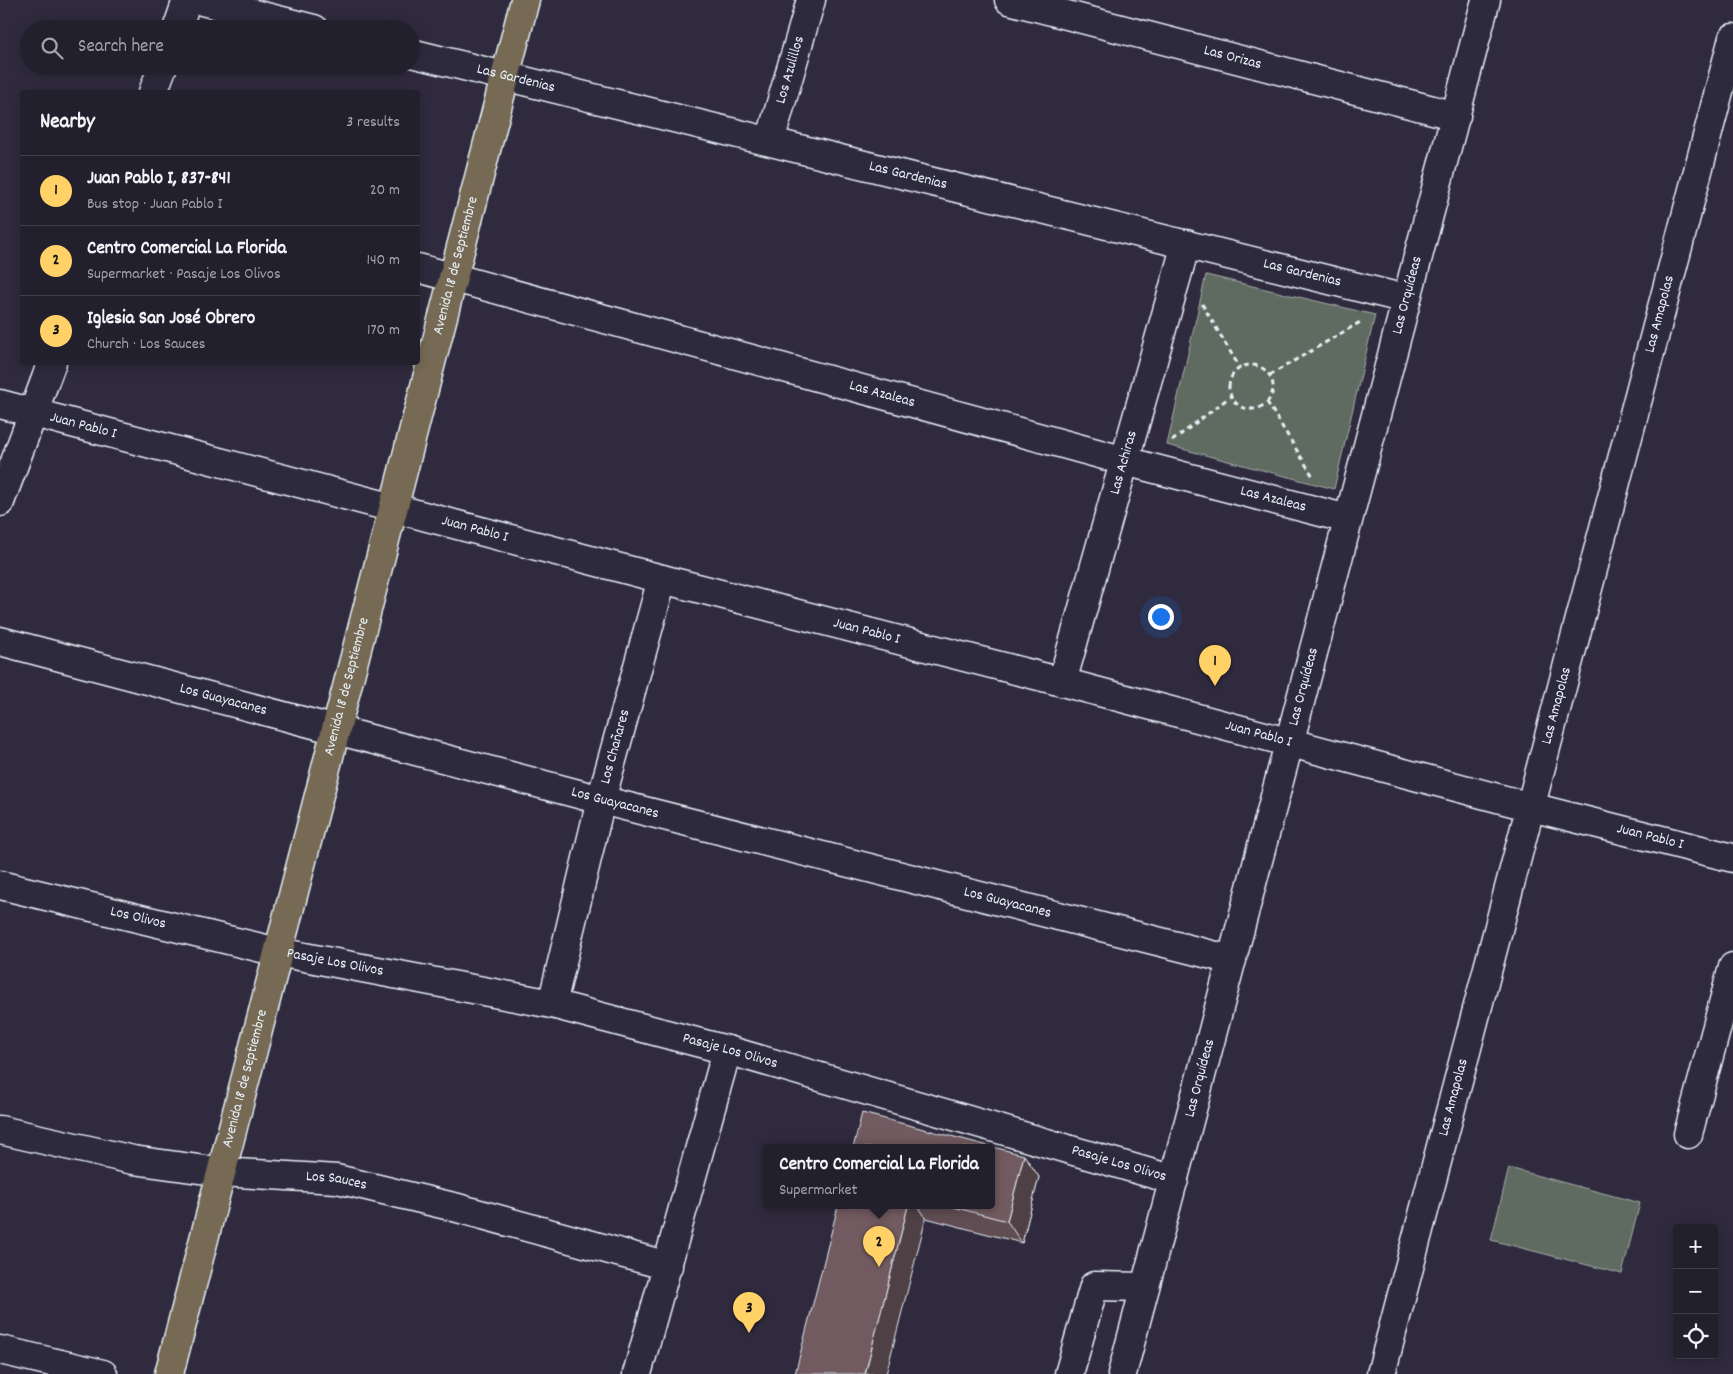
<!DOCTYPE html>
<meta charset="utf-8">
<style>
:root{--surface:#23202e;--page:#2b2836;--text:#f1f3f6;--muted:#a3a3aa;--line:#403e4a;--accent:#ffd166}
body{margin:0;font-family:Dekko,sans-serif;background:var(--page);color:var(--text)}
.controls{position:absolute;right:15px;bottom:15px;display:grid;overflow:hidden;border-radius:5px;box-shadow:0 2px 12px #0003}
.controls button{width:45px;height:45px;display:grid;place-items:center;padding:0;border:0;border-bottom:1px solid var(--line);background:var(--surface);color:var(--text);font:25px sans-serif}
.you{position:absolute;left:1160px;top:616px;width:18px;height:18px;margin:-12px;border:4px solid #fff;border-radius:50%;background:#1a73e8;box-shadow:0 0 0 8px #1a73e833}
.badge{display:grid;place-items:center;width:32px;height:32px;border-radius:50%;background:var(--accent);color:#111;font-size:16px;font-weight:700}
.pin{position:absolute;translate:-50% -41px;filter:drop-shadow(0 1px 2px #0008)}
.pin::after{content:'';position:absolute;top:26px;width:18px;height:15px;background:inherit;clip-path:polygon(0 0,100% 0,50% 100%)}
.popup{position:absolute;left:763px;top:1144px;width:232px;height:65px;box-sizing:border-box;display:grid;place-content:center;border-radius:5px;background:var(--surface);filter:drop-shadow(0 1px 4px #0005);font-size:16px;white-space:nowrap;color:var(--muted)}
.popup b{font-size:19px;color:var(--text)}
.popup::after{content:'';position:absolute;left:50%;top:100%;margin-left:-10px;border:10px solid transparent;border-top-color:var(--surface)}
.list{margin:0;padding:0;list-style:none}
h2{display:flex;justify-content:space-between;align-items:center;height:65px;margin:0;padding:0 20px;font-size:21px}
h2 small{font-size:16px;font-weight:400;color:var(--muted)}
.list li{display:grid;grid-template-columns:32px 1fr auto;gap:15px;align-items:center;box-sizing:border-box;height:70px;padding:0 20px;border-top:1px solid var(--line)}
.list b{display:block;font-size:19px;white-space:nowrap}
.list p{margin:0;font-size:16px;white-space:nowrap;color:var(--muted)}
.list em{font-size:16px;font-style:normal;color:var(--muted)}
.icon{flex:none;width:28px;height:28px;fill:none;stroke:currentColor;stroke-width:2;stroke-linecap:round;stroke-linejoin:round}
.map{position:relative;flex:none;width:1733px;height:1374px;overflow:hidden}
.search{position:absolute;background:var(--surface);box-shadow:0 2px 12px #0003;left:20px;top:20px;width:400px;height:55px;display:flex;align-items:center;gap:12px;box-sizing:border-box;padding:0 18px;border-radius:28px;color:var(--muted);font-size:19px}
.panel{position:absolute;background:var(--surface);box-shadow:0 2px 12px #0003;left:20px;top:90px;width:400px;height:275px;border-radius:5px}
.map>svg:first-child{display:block}
.green{fill:#5f6b60;stroke:#a4aeac}
.lines{fill:none;stroke-linecap:round;stroke-linejoin:round}
.minor-casing{stroke:#e8f1f8;stroke-width:31}
.major-casing{stroke:#e8f1f8;stroke-width:31}
.path{stroke:#e8f1f8;stroke-width:3;stroke-dasharray:5 4;stroke-linecap:butt}
.minor{stroke:#2f2a3d;stroke-width:28}
.major{stroke:#766a54;stroke-width:28}
.wall{fill:#614d53;stroke:#e8f1f8}
.shaded-wall{fill:#4f3f44;stroke:#e8f1f8}
.building{fill:#715a61;stroke:#e8f1f8}
.labels{text-anchor:middle;dominant-baseline:central;stroke-width:4.5;stroke-linejoin:round;paint-order:stroke}
.street-label{font-size:15px;fill:#e8f1f8;stroke:#2f2a3d}
</style>
<div class="map">
<svg width="1733" height="1374" viewBox="0 0 1733 1374">
<rect width="100%" height="100%" fill="#2f2a3d"/>
<filter id="ink" filterUnits="userSpaceOnUse"><feTurbulence type="fractalNoise" baseFrequency=".02" numOctaves="2"/><feDisplacementMap in="SourceGraphic" scale="10" xChannelSelector="R" yChannelSelector="G"/><feConvolveMatrix kernelMatrix="1 2 1 2 8 2 1 2 1" color-interpolation-filters="sRGB"/></filter>
<g filter="url(#ink)">
<path class="green" d="M1206 275 1375 315 1334 489 1167 445Z
M1509 1168 1640 1203 1622 1274 1491 1240Z"/>
<g class="lines">
<g class="minor-casing">
<g id="minor">
<path d="M198 0 314 29"/>
<path id="s1" d="M1009 0 1456 116"/>
<path d="M177 29 187 0"/>
<path id="s2" d="M411 53 1406 299"/>
<path d="M153 92 163 66"/>
<path id="s3" d="M770 141 811 0"/>
<path id="s4" d="M418 268 1140 465 1348 519"/>
<path id="s5" d="M0 404 662 579 1062 682 1531 807 1733 858"/>
<path d="M0 502 52 362"/>
<path id="s6" d="M0 641 601 800 1232 960"/>
<path id="s7" d="M1062 682 1186 244"/>
<path id="s8" d="M0 885 278 952 552 1004 727 1050 1174 1180"/>
<path id="s9" d="M552 1004 601 800 662 579"/>
<path id="s10" d="M0 1130 133 1160 221 1172 337 1179 454 1207 668 1266"/>
<path d="M1688 1134 1733 967"/>
<path d="M0 1350 103 1374"/>
<path d="M637 1374 727 1050"/>
<path d="M1069 1374 1094 1286 1145 1287"/>
<path id="s11" d="M1122 1374 1486 0"/>
<path id="s12" d="M1381 1374 1733 38"/>
</g>
</g>
<g class="major-casing">
<g id="major">
<path id="s13" d="M169 1374 525 0"/>
</g>
</g>
<path class="path" d="M1202 304 1240 368
M1229 387a22 22 0 1 1 44 0a22 22 0 1 1-44 0Z
M1270 375 1362 321
M1267 402 1314 478
M1172 441 1231 396"/>
<use href="#minor" class="minor"/>
<use href="#major" class="major"/>
</g>
<path class="wall" d="M1024 1155 1039 1177 1022 1243 926 1218 838 1206H992Z"/>
<path class="shaded-wall" d="M1024 1155 1039 1177 1022 1243 1007 1221Z
M908 1206H918L926 1218 886 1374H865Z"/>
<path class="building" d="M862 1113 1024 1155 1007 1221 949 1206H992V1148H853Z
M838 1206H908L865 1374H795Z"/>
</g>
<g class="labels">
<g class="street-label">
<text stroke="none"><textPath href="#s1" startOffset="231">Las Orizas</textPath></text>
<text stroke="none"><textPath href="#s3" startOffset="74">Los Azulillos</textPath></text>
<text stroke="none"><textPath href="#s2" startOffset="108">Las Gardenias</textPath></text>
<text stroke="none"><textPath href="#s2" startOffset="512">Las Gardenias</textPath></text>
<text stroke="none"><textPath href="#s13" startOffset="1145">Avenida 18 de Septiembre</textPath></text>
<text stroke="none"><textPath href="#s2" startOffset="918">Las Gardenias</textPath></text>
<text stroke="none"><textPath href="#s11" startOffset="1116">Las Orquídeas</textPath></text>
<text stroke="none"><textPath href="#s12" startOffset="1096">Las Amapolas</textPath></text>
<text stroke="none"><textPath href="#s4" startOffset="481">Las Azaleas</textPath></text>
<text stroke="none"><textPath href="#s5" startOffset="86">Juan Pablo I</textPath></text>
<text stroke="none"><textPath href="#s7" startOffset="228">Las Achiras</textPath></text>
<text stroke="none"><textPath href="#s4" startOffset="886">Las Azaleas</textPath></text>
<text stroke="none"><textPath href="#s5" startOffset="491">Juan Pablo I</textPath></text>
<text stroke="none"><textPath href="#s5" startOffset="896">Juan Pablo I</textPath></text>
<text stroke="none"><textPath href="#s13" startOffset="710">Avenida 18 de Septiembre</textPath></text>
<text stroke="none"><textPath href="#s11" startOffset="711">Las Orquídeas</textPath></text>
<text stroke="none"><textPath href="#s6" startOffset="231">Los Guayacanes</textPath></text>
<text stroke="none"><textPath href="#s12" startOffset="691">Las Amapolas</textPath></text>
<text stroke="none"><textPath href="#s5" startOffset="1301">Juan Pablo I</textPath></text>
<text stroke="none"><textPath href="#s9" startOffset="265">Los Chañares</textPath></text>
<text stroke="none"><textPath href="#s6" startOffset="636">Los Guayacanes</textPath></text>
<text stroke="none"><textPath href="#s5" startOffset="1706">Juan Pablo I</textPath></text>
<text stroke="none"><textPath href="#s6" startOffset="1041">Los Guayacanes</textPath></text>
<text stroke="none"><textPath href="#s8" startOffset="142">Los Olivos</textPath></text>
<text stroke="none"><textPath href="#s8" startOffset="344">Pasaje Los Olivos</textPath></text>
<text stroke="none"><textPath href="#s8" startOffset="749">Pasaje Los Olivos</textPath></text>
<text stroke="none"><textPath href="#s13" startOffset="305">Avenida 18 de Septiembre</textPath></text>
<text stroke="none"><textPath href="#s11" startOffset="306">Las Orquídeas</textPath></text>
<text stroke="none"><textPath href="#s12" startOffset="286">Las Amapolas</textPath></text>
<text stroke="none"><textPath href="#s8" startOffset="1154">Pasaje Los Olivos</textPath></text>
<text stroke="none"><textPath href="#s10" startOffset="341">Los Sauces</textPath></text>
</g>
</g>
</svg>
<div class="controls">
<button>+</button>
<button>−</button>
<button><svg class="icon" aria-label="locate" viewBox="0 0 24 24"><circle cx="12" cy="12" r="6"/><path d="M12 2v4M12 18v4M2 12h4M18 12h4"/></svg></button>
</div>
<div class="you"></div>
<div class="pin badge" style="left:1215px;top:686px">1</div>
<div class="pin badge" style="left:879px;top:1267px">2</div>
<div class="popup"><b>Centro Comercial La Florida</b>Supermarket</div>
<div class="pin badge" style="left:749px;top:1333px">3</div>
<div class="search"><svg class="icon" aria-label="search" viewBox="0 0 24 24"><circle cx="10" cy="10" r="6"/><path d="M15 15l6 6"/></svg>Search here</div>
<section class="panel">
<h2>Nearby<small>3 results</small></h2>
<ul class="list">
<li><span class="badge">1</span><div><b>Juan Pablo I, 837-841</b><p>Bus stop · Juan Pablo I</p></div><em>20 m</em></li>
<li><span class="badge">2</span><div><b>Centro Comercial La Florida</b><p>Supermarket · Pasaje Los Olivos</p></div><em>140 m</em></li>
<li><span class="badge">3</span><div><b>Iglesia San José Obrero</b><p>Church · Los Sauces</p></div><em>170 m</em></li>
</ul>
</section>
</div>
